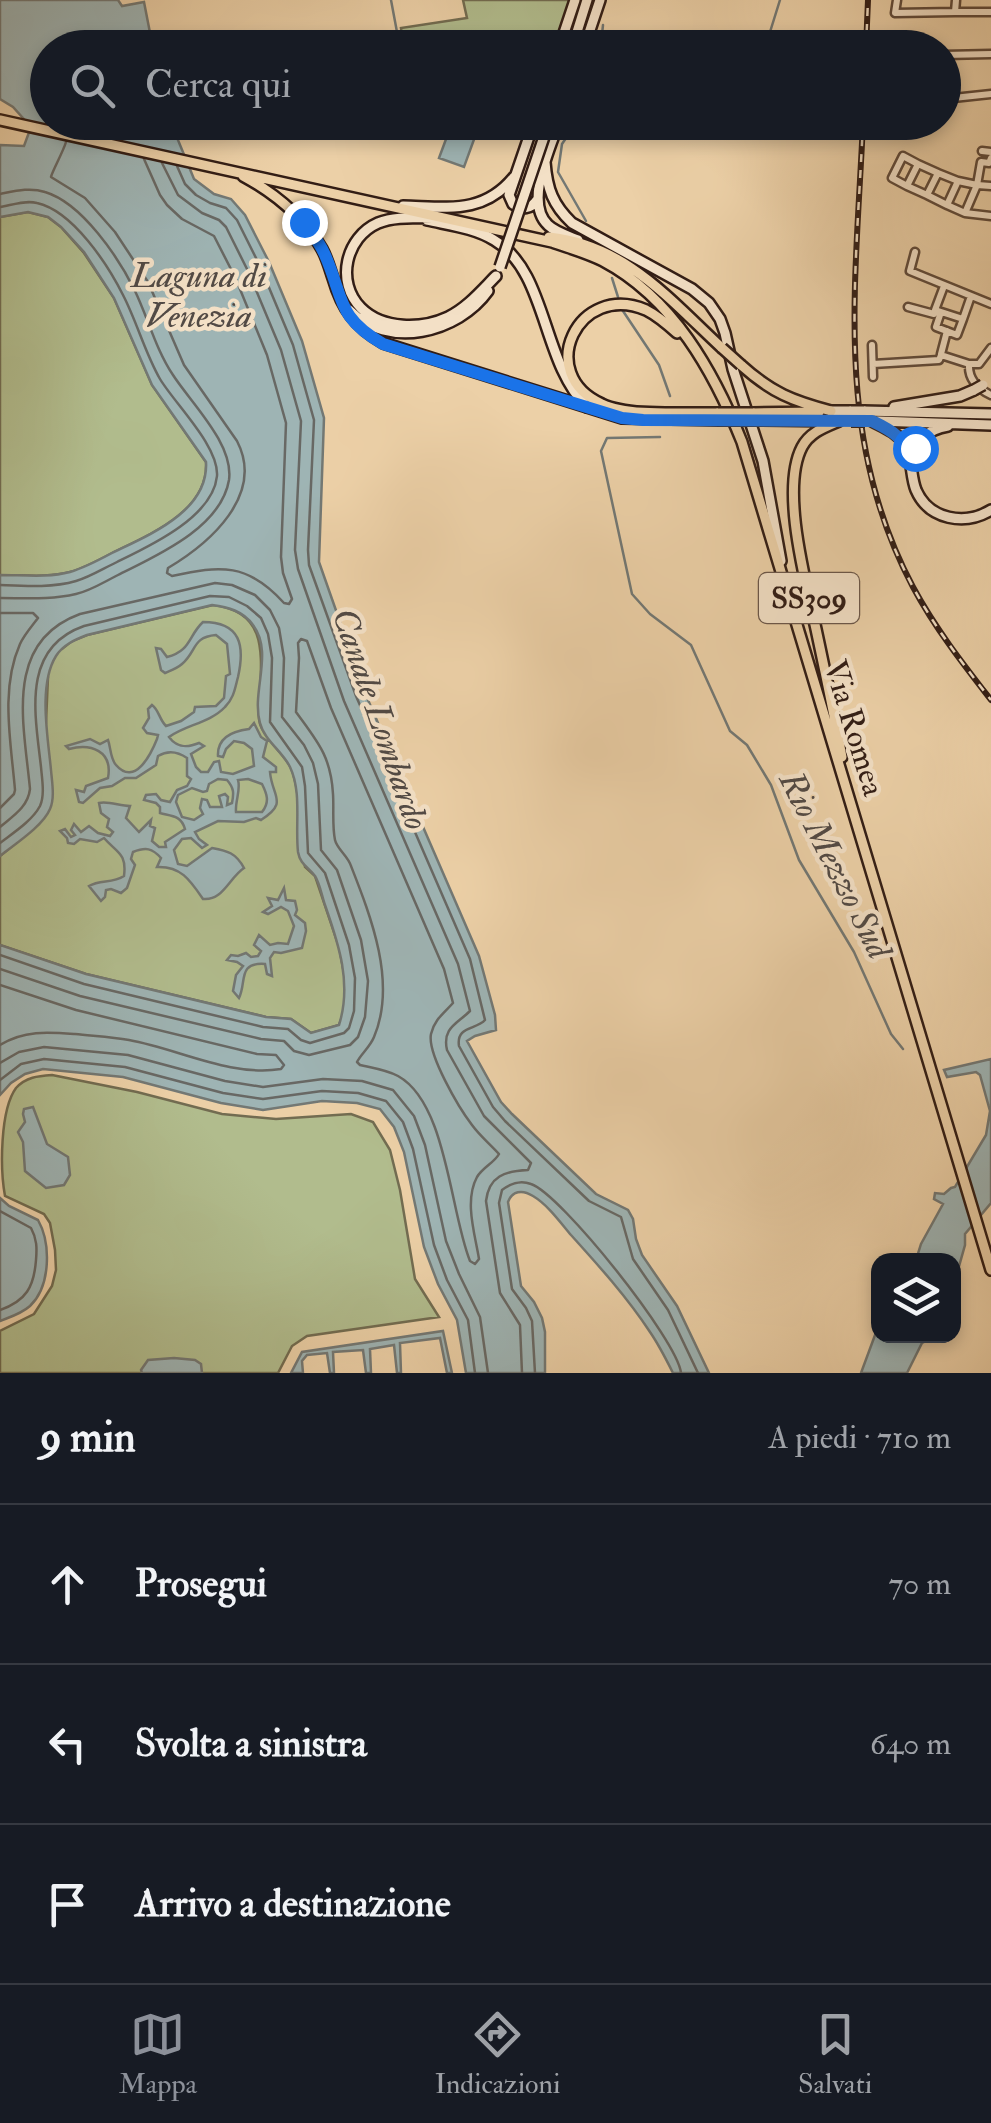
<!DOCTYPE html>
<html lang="it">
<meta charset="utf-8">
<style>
:root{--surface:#171b24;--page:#20242c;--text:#f1f3f6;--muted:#9ea1a6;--line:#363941;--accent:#8c9099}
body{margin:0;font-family:"IM FELL Double Pica",serif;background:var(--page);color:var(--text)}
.controls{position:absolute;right:30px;bottom:30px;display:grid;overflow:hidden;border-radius:20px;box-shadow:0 5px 15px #0003}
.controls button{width:90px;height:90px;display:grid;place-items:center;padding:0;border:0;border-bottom:2px solid var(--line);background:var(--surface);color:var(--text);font:50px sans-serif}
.stop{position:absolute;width:30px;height:30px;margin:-22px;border:8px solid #1a73e8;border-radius:50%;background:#fff}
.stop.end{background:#1a73e8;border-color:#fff;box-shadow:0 2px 10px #0008}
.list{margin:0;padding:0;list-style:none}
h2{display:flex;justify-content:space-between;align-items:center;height:130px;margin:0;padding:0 40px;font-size:42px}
h2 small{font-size:32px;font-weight:400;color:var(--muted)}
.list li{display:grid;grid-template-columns:65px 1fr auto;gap:30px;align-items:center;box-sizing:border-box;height:160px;padding:0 40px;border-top:2px solid var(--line)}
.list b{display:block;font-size:38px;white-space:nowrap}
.list em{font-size:32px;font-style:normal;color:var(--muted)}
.icon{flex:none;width:55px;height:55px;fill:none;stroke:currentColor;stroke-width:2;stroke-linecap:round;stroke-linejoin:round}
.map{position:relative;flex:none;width:991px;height:1373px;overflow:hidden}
.search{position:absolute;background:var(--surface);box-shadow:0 5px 15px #0003;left:30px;right:30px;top:30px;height:110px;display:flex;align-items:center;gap:25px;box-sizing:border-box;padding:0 35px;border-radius:55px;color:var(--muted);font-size:38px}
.sheet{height:610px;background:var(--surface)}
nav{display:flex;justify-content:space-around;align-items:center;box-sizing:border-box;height:140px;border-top:2px solid var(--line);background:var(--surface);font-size:28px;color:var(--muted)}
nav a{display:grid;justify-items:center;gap:5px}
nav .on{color:var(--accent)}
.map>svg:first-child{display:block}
.green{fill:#b1bc8d;stroke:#726c51;stroke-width:2.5}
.water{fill:#9eb4b4;stroke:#737874;stroke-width:2.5;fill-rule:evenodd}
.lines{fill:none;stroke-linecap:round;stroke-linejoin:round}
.shore{stroke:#686864;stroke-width:2.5}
.stream{stroke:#737874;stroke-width:2.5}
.street-casing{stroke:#604a3a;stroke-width:11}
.secondary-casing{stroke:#321d15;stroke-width:14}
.primary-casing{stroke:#321d15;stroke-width:14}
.street{stroke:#f3e0c6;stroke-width:6}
.secondary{stroke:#f3e0c6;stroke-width:9}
.primary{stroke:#ecd0a7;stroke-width:9}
.rail-casing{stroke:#321d15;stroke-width:6}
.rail{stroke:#f3e0c6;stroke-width:2.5;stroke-dasharray:8;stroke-linecap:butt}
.secondary-bridge-casing{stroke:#321d15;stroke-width:14;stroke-linecap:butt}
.primary-bridge-casing{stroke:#321d15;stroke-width:14;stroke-linecap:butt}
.secondary-bridge{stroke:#f3e0c6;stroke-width:9}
.primary-bridge{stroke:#ecd0a7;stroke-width:9}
.route{stroke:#1a73e8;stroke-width:12}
.labels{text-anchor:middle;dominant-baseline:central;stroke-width:9;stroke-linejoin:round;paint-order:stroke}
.shield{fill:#f3e0c6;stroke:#6c584a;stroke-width:2.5}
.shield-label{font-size:30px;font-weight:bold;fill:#321d15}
.street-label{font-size:32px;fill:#321d15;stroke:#f3e0c6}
.water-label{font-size:35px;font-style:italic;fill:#524a45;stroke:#f3e0c6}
</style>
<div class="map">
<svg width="991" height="1373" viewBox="0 0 991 1373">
<rect width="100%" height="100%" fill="#ecd0a7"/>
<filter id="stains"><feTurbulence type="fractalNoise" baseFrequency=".002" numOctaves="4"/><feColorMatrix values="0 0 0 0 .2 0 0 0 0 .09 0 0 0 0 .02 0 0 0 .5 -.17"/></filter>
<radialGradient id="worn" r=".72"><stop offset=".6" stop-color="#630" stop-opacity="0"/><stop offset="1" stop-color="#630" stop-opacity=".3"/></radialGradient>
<path class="green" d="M463 0H570L554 47H404L401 28 467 18Z
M28 212 48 217 61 227 84 253 114 298 152 385 206 462C209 511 149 535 112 553 99 560 84 568 70 572 48 578 23 575 0 575V217Z
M213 605C266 611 262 651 260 693 259 703 257 714 260 724 265 740 283 752 291 768 300 789 302 842 305 867L315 876 339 947 345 979 344 1011 339 1025 311 1033 291 1019 266 1017 86 974 0 945V856L33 829 46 723 48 677 0 638 62 649 72 641 87 635Z
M52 1075 137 1092 222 1114 276 1119 351 1114 373 1122 390 1150 400 1190 415 1279 439 1317 307 1336 292 1346 278 1373H0V1331L34 1314 52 1286 56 1270 55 1250 50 1223 44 1214 5 1196C0 1169 0 1110 16 1088 26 1077 38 1076 52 1075Z"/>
<path class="water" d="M0 0H118L122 6 144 2 152 43 143 46V47L48 48V122L171 123 194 179 214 194 231 199 245 215 269 262 302 341 324 418 319 562 365 693 479 956 495 1015 496 1030 475 1036 467 1041 501 1102 512 1114 596 1194 628 1210 633 1219 636 1239 642 1255 677 1306 709 1373H673C666 1359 659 1345 650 1332 627 1297 599 1266 571 1235 560 1222 548 1205 533 1196 522 1189 512 1191 508 1202L521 1286 534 1302 542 1318 545 1332V1373H466L457 1320 438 1284 424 1247 404 1152 394 1127 380 1109 357 1103 322 1101 263 1110 221 1103 123 1077 43 1069 25 1074 11 1083 0 1095V945L86 974 266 1017 291 1019 311 1033 339 1025C352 984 339 945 325 905 322 897 320 884 315 876 308 867 300 864 298 852 295 825 302 792 290 767 283 752 264 740 260 723 251 692 274 653 253 625 243 611 228 607 212 605L87 635C74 640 63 645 56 656 38 685 48 738 51 770 52 782 55 798 50 809 43 826 15 844 0 856V575C23 575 48 578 70 572 84 568 99 560 112 553 149 535 209 511 206 462L152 385 114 298 84 252 61 227 48 217 28 212 0 217V145L24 146 31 127 13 107 0 99Z
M452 123H480L464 167 439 158Z
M203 622C241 622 245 646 238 677 235 688 234 698 225 707 210 723 185 725 169 737 177 748 187 748 199 743L204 746 191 754 196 767 201 772H208L214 762 219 761 221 772 233 774 254 766 252 749 244 743 234 741 226 749 223 757 218 756C217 737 233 731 249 729L254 723 261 737 267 741 263 757 276 767V772H270C272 797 289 802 261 820L256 818 244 822 218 821 195 832 199 839 207 845 202 848 191 838 182 839 174 850 178 864 187 866 212 848C228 851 236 853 244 868 229 878 223 901 203 899 190 880 181 866 157 867L161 858C152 848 146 847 133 852L131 859 135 865 127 888 121 893 111 889 106 890 105 897 101 901 89 886C100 879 112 884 124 876 127 853 117 853 104 838L97 842 80 839 74 844 68 843 67 838 60 831 65 829 71 837 75 835 71 830 74 824 81 832 89 826 98 833 110 836 113 832 107 827 109 819 101 813 99 803C109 801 120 806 130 806L126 818 139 832 151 820 150 826 155 828 152 841 159 847H166L165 842 185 829C181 815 171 816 160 813V807L156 803 144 800 146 795 156 794 161 800 170 802 177 790 187 786 191 779 187 776V758C177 751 168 750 158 756L156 765 136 778H125L112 786 100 788 83 803 79 802 76 790 84 792 86 786 108 778C113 751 91 743 69 749L66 746 90 739 100 744 108 740C111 748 110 758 116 765 135 787 151 754 157 739L158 735 147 733 143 728 149 718 148 709 152 705C159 710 159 719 166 726L181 721 194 712 195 707 216 706 224 698 226 676 230 674 227 644 216 635C192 637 197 651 182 664 176 669 172 670 165 673L161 670 156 648 161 649 167 657C191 651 188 636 203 622ZM218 779 227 780C234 788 234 793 232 803L227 805 228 797 225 794 219 796 222 807H210L207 800 202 799 200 808 203 814 194 820 182 817 176 802 178 795 192 788 203 792 207 791 209 784ZM248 779 262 784C267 794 270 802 262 812H236C235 801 241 790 238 780Z
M284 888 286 900 295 901 297 910 295 915 305 923 306 931 302 948 281 953 274 952 270 958 272 976 267 974 265 964C237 962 247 982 239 998L233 991 236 975 243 966 237 962 227 960 231 955 238 956 246 953 251 957 258 956 261 951 254 945 259 935 270 945 278 943 288 944 294 926 288 911 281 907 268 914 263 912 272 906 268 898 278 900Z
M991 1059V1203L965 1234V1245L954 1284V1260H916L921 1244 943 1204 934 1199 935 1193 944 1194 951 1188 955 1187 986 1135 990 1111 980 1075 976 1072 947 1077 944 1070Z
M33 1107 47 1144 68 1157 70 1175 64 1185 46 1188 25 1171 23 1142 18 1132 25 1122 23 1114 24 1109Z
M0 1198 9 1206 38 1220C51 1243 51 1286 30 1306 21 1314 10 1317 0 1321Z
M878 1327V1336H933L932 1338 922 1343 907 1373H861Z
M443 1331 452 1373H447L440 1338 400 1343 401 1373H397L394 1345 370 1349 371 1373H366L363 1350 333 1352 334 1373H330L327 1353 307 1355 302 1361 303 1373H291L302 1352Z
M174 1358 195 1360 201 1364 202 1373H142L141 1370 148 1360Z"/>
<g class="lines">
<path class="shore" d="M66 142C63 152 52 172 51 177L85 198 115 232 148 282 184 365 237 441C265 495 210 543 168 568L167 573 172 576C221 565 248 563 284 603L289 604 292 599 283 573 281 557 286 423 267 355 235 277 214 236 182 219 167 205 160 195 144 159
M162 163 178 195 202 213 219 220 226 227 248 271 281 350 301 421 295 550 298 569 344 701 458 964 470 1011C457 1024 442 1028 447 1050L484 1116 531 1163 528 1170C505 1171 489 1176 486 1201L500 1293 520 1325 522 1373
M177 166 185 184 196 195 210 203 226 208 237 220 260 266 293 345 314 420 308 550 309 565 356 696 470 959 485 1020C476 1030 456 1026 459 1046L493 1107 505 1121 589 1201 621 1217 633 1259 668 1310 698 1373
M0 194C15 191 30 187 45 192 82 203 119 258 135 291 148 318 156 350 173 375 191 403 234 444 229 480 221 528 156 556 118 575 104 582 90 591 76 594 51 600 25 598 0 598
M0 207C12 205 25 200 37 203 73 211 108 265 123 295 137 322 145 353 160 379 175 404 219 446 217 476 213 517 150 546 117 562 104 568 90 577 76 581 52 588 24 586 0 585
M0 613H33L38 618C32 626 24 635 20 644 0 689 11 742 15 790L14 794 0 808
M301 639 307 641 331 708 444 969 453 1003C444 1013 434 1020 431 1034 427 1054 459 1108 472 1125 480 1136 490 1144 499 1154 494 1163 483 1167 477 1177 464 1201 475 1234 479 1259L475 1264 470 1261C450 1212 447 1103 398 1076 387 1070 373 1068 360 1065L357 1062C361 1054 370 1047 374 1037 397 983 371 917 351 866 348 856 337 849 335 840 332 826 334 808 333 794 331 756 317 741 296 712L299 658 298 643Z
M0 827C13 816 28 807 30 789 24 724 3 642 80 614L215 583 232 585 255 595 270 610 279 628 284 658 282 717 304 745 313 763 318 784 321 850 337 870 361 940 368 981 365 1017 358 1037 350 1045 309 1055 294 1051 284 1041 261 1039 80 996 0 969
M0 843C13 833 32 821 40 806 45 795 42 779 41 767 35 714 21 648 84 626L210 596 229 597 247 606 261 618 268 634 272 658 270 722 302 767 305 786 308 853 325 873 349 945 355 978 354 1011 349 1028 344 1033 310 1043 301 1040 288 1029 263 1027 84 984 0 955
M0 985 76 1010 257 1054 276 1055 284 1065 281 1069C230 1077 179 1049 129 1040 112 1037 93 1036 75 1034 48 1032 24 1030 0 1045
M0 1063 19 1052 44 1047 128 1055 225 1081 263 1087 323 1079 362 1081 393 1090 414 1116 425 1145 446 1241 459 1274 480 1317 488 1373
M0 1080 21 1064 44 1059 125 1067 223 1093 263 1099 322 1091 358 1093 386 1101 403 1122 413 1149 434 1245 447 1280 468 1320 475 1373
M0 1211 31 1228C37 1239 37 1248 36 1260 34 1287 26 1301 0 1310
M535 1373 532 1321 526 1308 512 1289 499 1203 502 1190C511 1183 520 1180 531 1184 561 1194 678 1341 681 1373"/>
<path class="stream" d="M391 0 400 48
M603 48 601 44 603 25
M765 48 780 0
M577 122 562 144 558 172 586 221
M612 278 618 297
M623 311 659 365 670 396
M660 437 607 438 601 451 632 594 650 614 691 645 730 731 747 745 771 785 799 860 854 952 891 1034 903 1049"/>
<g class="street-casing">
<path id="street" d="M897 0 895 13 955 12
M956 0 955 12H991
M944 55 991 54
M944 99 991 94
M982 151 991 152
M907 186 892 178 903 156 918 164
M991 186 977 185 965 213 991 216
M927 195 907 186 918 164 938 173
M947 205 927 195 938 173 958 181
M965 213 947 205 958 181 977 185 981 162 989 163 991 158
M915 252 910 271 991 304
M944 286 935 310 963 319 971 296
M908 307 934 314 935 311
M941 312 936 327 957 335 963 319
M872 345 873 377
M941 354 947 331
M873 364 939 360 941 355 969 364
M969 364C968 379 978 389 991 395
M969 364H979L991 348"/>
</g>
<g class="secondary-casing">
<path id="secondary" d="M559 48 575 0
M572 48 587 0
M584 48 600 0
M534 122 509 195 513 204C522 210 531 209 537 200
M559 122C550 148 524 203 548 225 555 232 568 236 578 240
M545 162C547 189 553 205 572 223L692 289 709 303 720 319 725 333 733 369 763 461 781 561
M403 206C447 207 483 215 514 177
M432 218C414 218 395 216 378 223 346 237 335 282 361 308 383 330 422 329 448 317 467 308 481 291 496 276
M427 220C449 225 475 228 494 240 548 272 541 361 587 407
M349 310C388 350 458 333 488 291
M894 407 960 396 974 390
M831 411H851
M864 411 991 414
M872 421C883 427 897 432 904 444 913 458 910 475 916 490 929 520 965 526 991 510
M878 421 991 425
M911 460C918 439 926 430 948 426"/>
</g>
<g class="primary-casing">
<path id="primary" d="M0 120 552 242C569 248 587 253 603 261 673 298 714 372 742 442L991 1270
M243 176C276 194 304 217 322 249 327 258 330 269 333 278 342 309 355 327 383 343L622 418 719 420
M549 237C625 245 669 299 722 348
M677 333C667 324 658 316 646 310 578 281 534 374 602 404 629 417 687 412 718 413
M741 365C772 393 793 401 831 411
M753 413 819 412
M757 420 834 421
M839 421C825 427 810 432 802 447 780 489 806 583 816 629 825 671 834 714 842 757"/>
</g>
<use href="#street" class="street"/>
<use href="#secondary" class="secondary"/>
<use href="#primary" class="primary"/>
<g class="rail-casing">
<path id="rail" d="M866 48 868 0
M863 122C856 285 833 437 913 587 935 628 963 664 991 700"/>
</g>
<use href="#rail" class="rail"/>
<g class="secondary-bridge-casing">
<path id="secondary-bridge" d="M500 267 549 122
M974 390 983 385
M851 411H864
M851 421H865"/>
</g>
<g class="primary-bridge-casing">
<path id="primary-bridge" d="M722 348 741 365
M718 413H753
M719 420H757"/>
</g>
<use href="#secondary-bridge" class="secondary-bridge"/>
<use href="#primary-bridge" class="primary-bridge"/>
</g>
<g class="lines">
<path class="route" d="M304 222C311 232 320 243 325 255 344 298 336 317 383 344L622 418 643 420 872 421C895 432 903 437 911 462L915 448"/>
</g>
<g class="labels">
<rect class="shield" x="759" y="573" width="100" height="50" rx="8"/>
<g class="shield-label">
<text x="809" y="598">SS309</text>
</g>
<g class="street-label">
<text transform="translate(854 728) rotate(73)">Via Romea</text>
</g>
<g class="water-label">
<text x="199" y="276">Laguna di<tspan x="199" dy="40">Venezia</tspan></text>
<text transform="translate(380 719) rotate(71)">Canale Lombardo</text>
<text transform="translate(835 865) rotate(63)">Rio Mezzo Sud</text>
</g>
</g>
<rect width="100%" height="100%" filter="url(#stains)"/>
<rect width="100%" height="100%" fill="url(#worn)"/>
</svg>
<div class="controls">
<button><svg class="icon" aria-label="layers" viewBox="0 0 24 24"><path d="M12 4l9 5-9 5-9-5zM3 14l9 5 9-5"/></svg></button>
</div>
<div class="stop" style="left:915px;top:448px"></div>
<div class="stop end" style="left:304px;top:222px"></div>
<div class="search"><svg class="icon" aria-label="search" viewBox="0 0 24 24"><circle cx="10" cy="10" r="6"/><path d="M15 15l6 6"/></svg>Cerca qui</div>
</div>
<section class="sheet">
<h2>9 min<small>A piedi · 710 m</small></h2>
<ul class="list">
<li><svg class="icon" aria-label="ahead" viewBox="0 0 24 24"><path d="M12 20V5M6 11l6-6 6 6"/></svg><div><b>Prosegui</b></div><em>70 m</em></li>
<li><svg class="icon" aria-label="left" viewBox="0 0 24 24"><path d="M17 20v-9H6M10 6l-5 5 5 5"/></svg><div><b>Svolta a sinistra</b></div><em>640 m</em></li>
<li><svg class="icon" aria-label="arrive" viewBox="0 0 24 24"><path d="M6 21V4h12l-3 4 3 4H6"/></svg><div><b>Arrivo a destinazione</b></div></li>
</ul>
</section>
<nav>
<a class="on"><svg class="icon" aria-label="map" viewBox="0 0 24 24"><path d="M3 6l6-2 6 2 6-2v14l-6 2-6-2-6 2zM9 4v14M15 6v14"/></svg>Mappa</a>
<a><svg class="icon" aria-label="directions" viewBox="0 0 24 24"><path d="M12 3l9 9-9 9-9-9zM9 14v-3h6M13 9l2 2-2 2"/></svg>Indicazioni</a>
<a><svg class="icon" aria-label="saved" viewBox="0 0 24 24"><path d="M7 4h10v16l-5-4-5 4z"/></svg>Salvati</a>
</nav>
